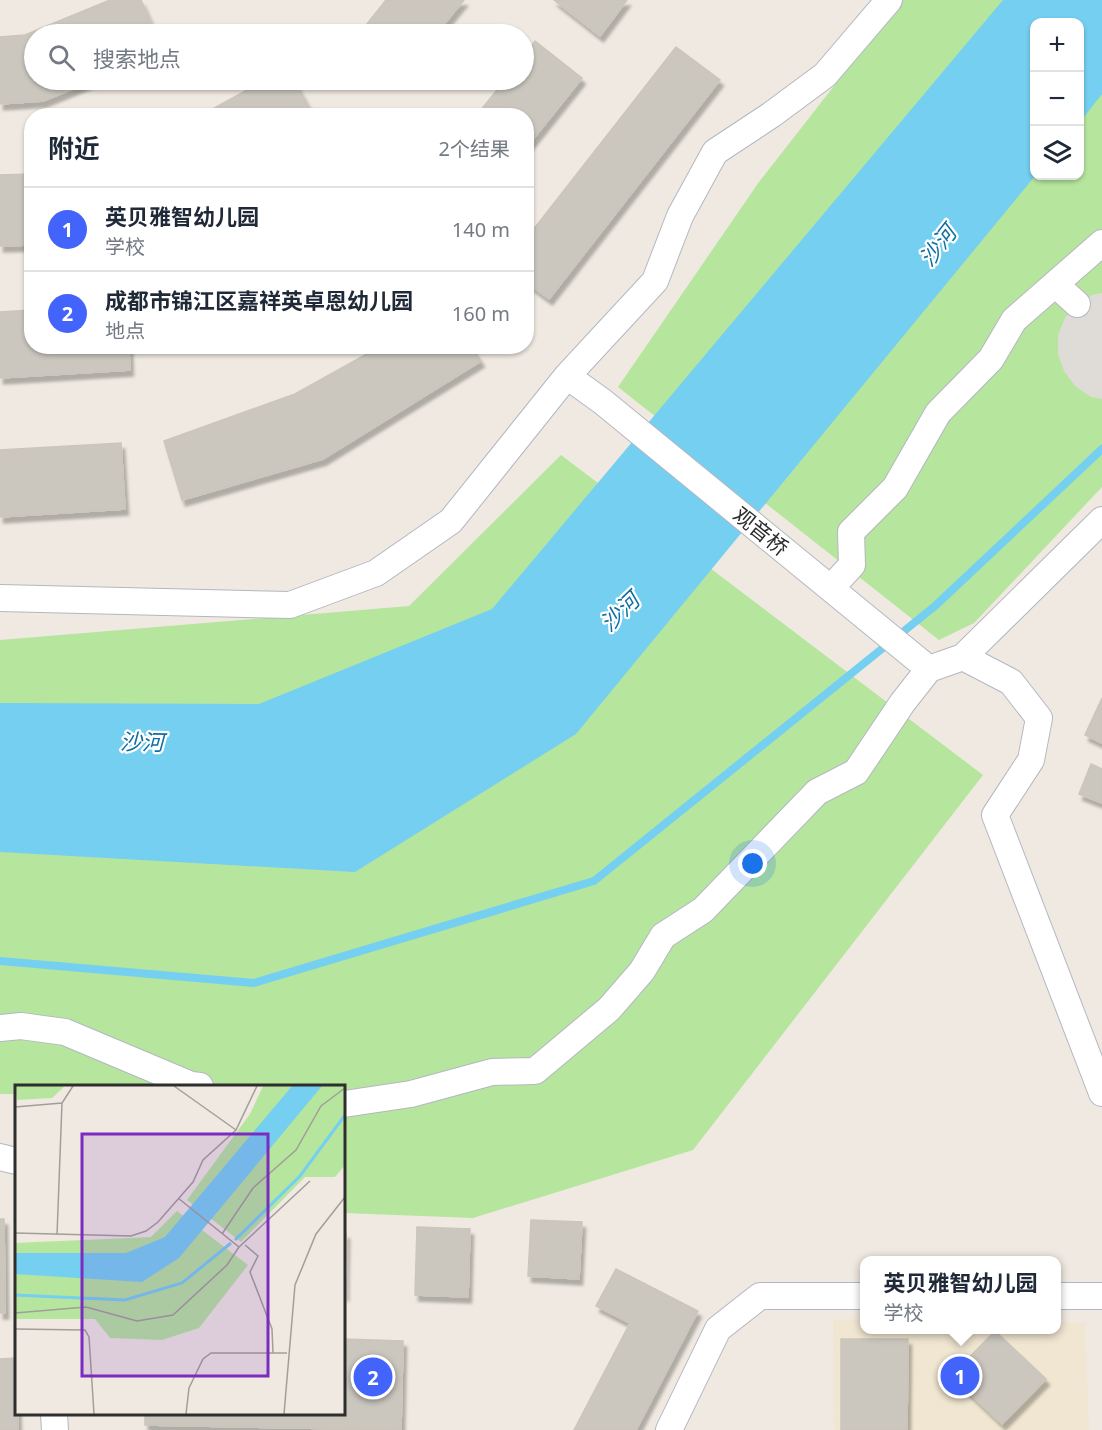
<!DOCTYPE html>
<html lang="zh">
<meta charset="utf-8">
<style>
:root{--surface:#fff;--page:#f2f2f3;--text:#1f2937;--muted:#747a83;--line:#e0e1e3;--accent:#4264fb}
body{margin:0;font-family:"Noto Sans","Noto Sans SC",sans-serif;background:var(--page);color:var(--text)}
.controls{position:absolute;right:18px;top:18px;display:grid;overflow:hidden;border-radius:12px;box-shadow:0 2px 4px #0004}
.controls button{width:54px;height:54px;display:grid;place-items:center;padding:0;border:0;border-bottom:2px solid var(--line);background:var(--surface);color:var(--text);font:30px sans-serif}
.you{position:absolute;left:753px;top:864px;width:21px;height:21px;margin:-15px;border:4px solid #fff;border-radius:50%;background:#1a73e8;box-shadow:0 0 0 9px #1a73e833}
.badge{display:grid;place-items:center;width:39px;height:39px;border-radius:50%;background:var(--accent);color:#fff;font-size:20px;font-weight:700}
.pin{position:absolute;translate:-50% -50%;border:3px solid #fff;box-shadow:0 2px 6px #0006}
.popup{position:absolute;left:860px;top:1256px;width:201px;height:78px;box-sizing:border-box;display:grid;place-content:center;border-radius:12px;background:var(--surface);filter:drop-shadow(0 2px 4px #0005);font-size:20px;white-space:nowrap;color:var(--muted)}
.popup b{font-size:22px;color:var(--text)}
.popup::after{content:'';position:absolute;left:50%;top:100%;margin-left:-12px;border:12px solid transparent;border-top-color:var(--surface)}
.list{margin:0;padding:0;list-style:none}
h2{display:flex;justify-content:space-between;align-items:center;height:78px;margin:0;padding:0 24px;font-size:26px}
h2 small{font-size:20px;font-weight:400;color:var(--muted)}
.list li{display:grid;grid-template-columns:39px 1fr auto;gap:18px;align-items:center;box-sizing:border-box;height:84px;padding:0 24px;border-top:2px solid var(--line)}
.list b{display:block;font-size:22px;white-space:nowrap}
.list p{margin:0;font-size:20px;white-space:nowrap;color:var(--muted)}
.list em{font-size:20px;font-style:normal;color:var(--muted)}
.icon{flex:none;width:33px;height:33px;fill:none;stroke:currentColor;stroke-width:2;stroke-linecap:round;stroke-linejoin:round}
.map{position:relative;flex:none;width:1102px;height:1430px;overflow:hidden}
.search{position:absolute;background:var(--surface);box-shadow:0 2px 4px #0004;left:24px;top:24px;width:510px;height:66px;display:flex;align-items:center;gap:15px;box-sizing:border-box;padding:0 21px;border-radius:33px;color:var(--muted);font-size:22px}
.panel{position:absolute;background:var(--surface);box-shadow:0 2px 4px #0004;left:24px;top:108px;width:510px;height:246px;border-radius:24px}
.map>svg:first-child{display:block}
.education{fill:#f0e6d1}
.green{fill:#b6e59e;fill-rule:evenodd}
.plaza{fill:#dfdcd8}
.water{fill:#75cff0}
.lines{fill:none;stroke-linecap:round;stroke-linejoin:round}
.stream{stroke:#75cff0;stroke-width:8}
.building{fill:#cbc7bf;stroke:#cbc5ba;stroke-width:1.5;filter:url(#shadow)}
.minor-casing{stroke:#b4b7c1;stroke-width:28}
.minor{stroke:#fff;stroke-width:26}
.labels{text-anchor:middle;dominant-baseline:central;stroke-width:4.5;stroke-linejoin:round;paint-order:stroke}
.street-label{font-size:21px;fill:#2e2e2e;stroke:#fff}
.water-label{font-size:22px;font-style:italic;fill:#0d6fa3;stroke:#fff}
.inset-river{fill:none;stroke:#75cff0;stroke-width:3}
.inset-road{fill:none;stroke:#a29e99;stroke-width:1.5}
.view{fill:#7b2cbf;fill-opacity:0.15;stroke:#7b2cbf;stroke-width:3}
.inset-edge{fill:none;stroke:#2e2e2e;stroke-width:3}
</style>
<div class="map">
<svg width="1102" height="1430" viewBox="0 0 1102 1430">
<defs>
<filter id="shadow"><feDropShadow dx="3.5" dy="6" stdDeviation="1.5" flood-color="#0004"/></filter>
</defs>
<rect width="100%" height="100%" fill="#efe9e1"/>
<path class="education" d="M864 1319V1330H1056V1322H1085L1089 1430H834L833 1320Z"/>
<path class="green" d="M901 0H1102V487L974 623 939 640 618 387 759 182ZM1034 22H1080V176H1034Z
M561 455 983 775 693 1150 473 1218 344 1213V1086H16V1094H0V640L409 606Z"/>
<path class="plaza" d="M1102 293V399L1091 397 1075 386 1064 371 1058 354V335L1065 318 1077 304 1092 295Z"/>
<path class="water" d="M1003 0H1102V94L1080 122V22H1034L1035 176 576 734 355 872 0 852V703L259 704 492 609Z"/>
<g class="lines">
<path class="stream" d="M0 961 254 983 594 881 935 606 1102 449"/>
</g>
<path class="building" d="M110 0H141L156 34H34V80H95L43 101 0 104V37L25 35Z
M386 0H464L436 34H378L366 25Z
M554 0H627L600 36Z
M535 41 582 78 526 148V116H476L505 80H524V56Z
M676 47 720 80 549 299 526 282V239Z
M265 80H294L314 116H200Z
M32 174V245L0 246V175Z
M32 310V346H129L130 370 0 378V312Z
M381 346H471L481 361 323 459 182 500 164 441 295 394Z
M121 443 125 509 0 517V450Z
M1102 698V743L1085 735Z
M1091 764 1102 769V803L1079 794Z
M0 1219H4L5 1313H0Z
M531 1220 582 1222 579 1279 528 1276Z
M417 1227 470 1229 468 1297 415 1295Z
M344 1233H346L345 1295H344Z
M616 1269 698 1311 636 1430H574L630 1323 596 1306Z
M995 1331 1046 1379 1002 1424 951 1376Z
M344 1339 403 1341 401 1430 145 1425V1414H344Z
M841 1339H908L907 1430H841Z
M16 1358 18 1430H0V1359Z"/>
<g class="lines">
<g class="minor-casing">
<path id="minor" d="M1055 284 1077 304
M567 376 603 402 929 669 963 657 1102 520
M831 588 852 565 851 532 895 488 938 413 991 359 1014 320 1102 243
M0 598 290 605 376 573 451 521 567 376 655 281 680 216 715 152 771 115 825 75 889 0
M963 657 1011 682 1039 718 1031 760 995 815 1102 1093
M0 1028 21 1026 65 1032 191 1085 200 1086
M344 1104 411 1094 492 1072 535 1071 609 1009 642 971 663 936 703 910 817 792 856 772 903 702 929 669
M0 1157 16 1161
M1056 1296H1102
M54 1414 55 1430
M669 1430 718 1329 760 1296H864"/>
</g>
<use href="#minor" class="minor"/>
</g>
<g class="labels">
<g class="street-label">
<text transform="translate(761 531) rotate(39)">观音桥</text>
</g>
<g class="water-label">
<text transform="translate(937 245) rotate(-52)">沙河</text>
<text transform="translate(619 611) rotate(-44)">沙河</text>
<text transform="translate(142 741) rotate(1)">沙河</text>
</g>
</g>
<g transform="translate(15 1085)">
<rect width="330" height="330" fill="#efe9e1"/>
<path d="M1 1H47L49 2 37 13 2 15ZM248 1H330V80L320 92H290L226 157 172 115 235 29ZM162 126 233 180 184 243 147 255 95 253 80 234H0V158L136 152Z" fill="#b6e59e"/>
<path d="M277 1H307L164 173 127 197 0 189V168H111L150 152Z" fill="#75cff0"/>
<path class="inset-river" d="M220 155 285 91 330 30M0 210 110 215 167 198 216 158"/>
<path class="inset-road" d="M159 1 221 45M0 22 47 18M163 113 224 162 295 96M0 148 116 151 131 146 143 137 178 97 188 75 221 45 242 1M207 149 238 103 281 65 306 21 330 3M42 150 47 18 58 1M230 160 243 171 235 187 257 244 258 268M0 228 71 222 122 236 158 230 212 180 224 162M0 244 70 245 74 252 79 329M171 329 174 303 188 274 196 268H272M269 329 280 200 301 149 330 112"/>
<path class="view" d="M67 49H253V291H67Z"/>
<rect width="330" height="330" class="inset-edge"/>
</g>
</svg>
<div class="controls">
<button>+</button>
<button>−</button>
<button><svg class="icon" aria-label="layers" viewBox="0 0 24 24"><path d="M12 4l9 5-9 5-9-5zM3 14l9 5 9-5"/></svg></button>
</div>
<div class="you"></div>
<div class="pin badge" style="left:960px;top:1376px">1</div>
<div class="popup"><b>英贝雅智幼儿园</b>学校</div>
<div class="pin badge" style="left:373px;top:1377px">2</div>
<div class="search"><svg class="icon" aria-label="search" viewBox="0 0 24 24"><circle cx="10" cy="10" r="6"/><path d="M15 15l6 6"/></svg>搜索地点</div>
<section class="panel">
<h2>附近<small>2个结果</small></h2>
<ul class="list">
<li><span class="badge">1</span><div><b>英贝雅智幼儿园</b><p>学校</p></div><em>140 m</em></li>
<li><span class="badge">2</span><div><b>成都市锦江区嘉祥英卓恩幼儿园</b><p>地点</p></div><em>160 m</em></li>
</ul>
</section>
</div>
